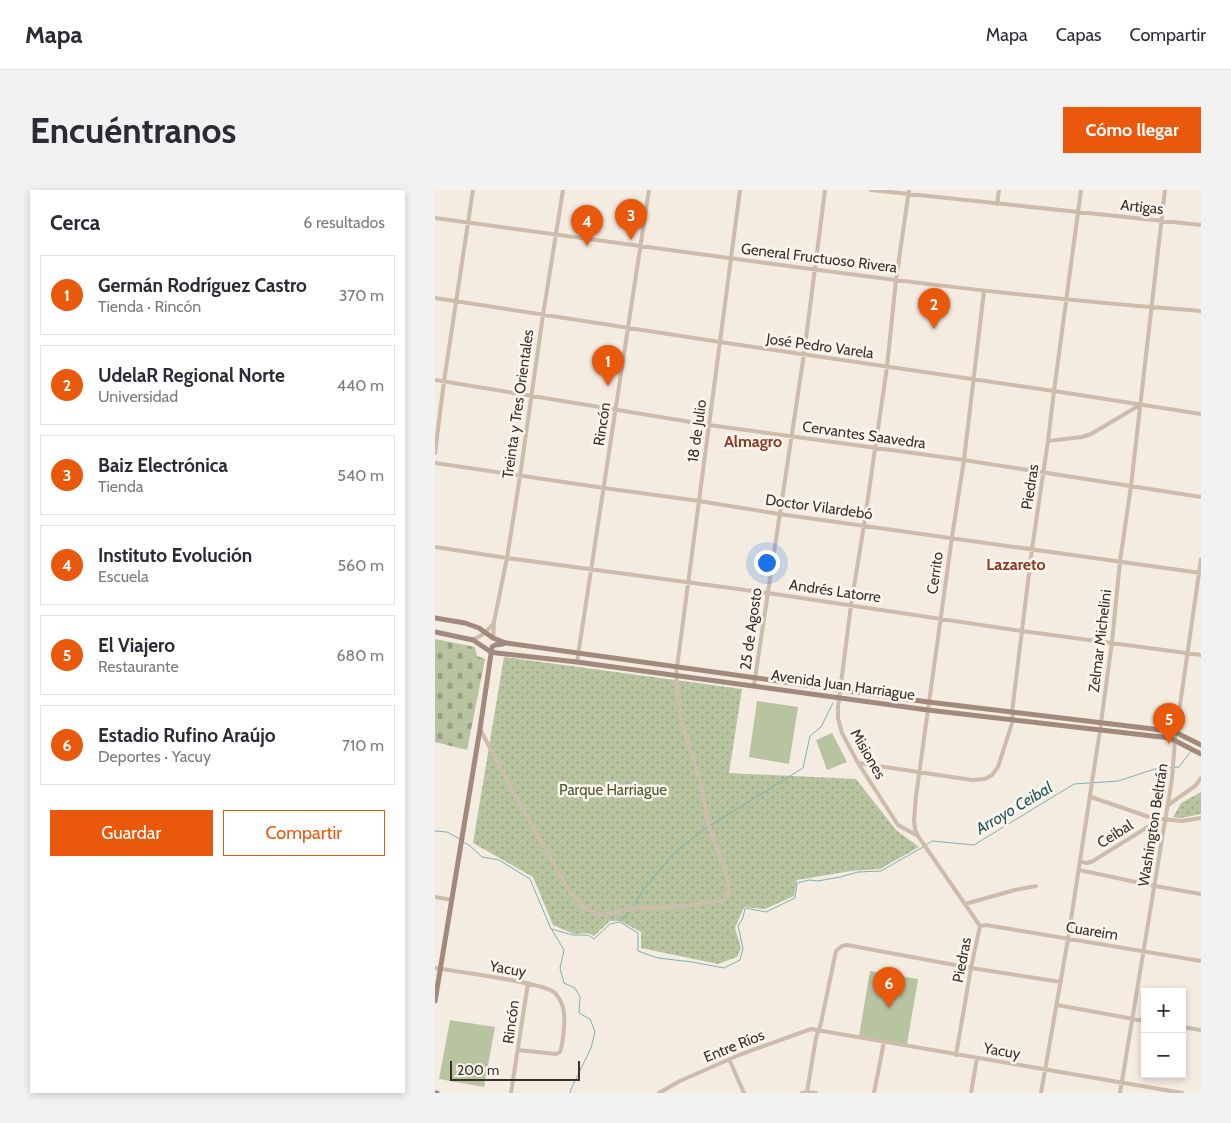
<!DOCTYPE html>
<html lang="es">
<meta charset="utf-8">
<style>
:root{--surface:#fff;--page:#f2f2f3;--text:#2b2b33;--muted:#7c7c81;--line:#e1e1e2;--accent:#ea580c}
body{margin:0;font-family:Cabin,sans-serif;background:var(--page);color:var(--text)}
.controls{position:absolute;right:15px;bottom:15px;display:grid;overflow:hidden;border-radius:0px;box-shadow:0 2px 8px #0003}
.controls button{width:45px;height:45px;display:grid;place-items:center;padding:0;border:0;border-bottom:1px solid var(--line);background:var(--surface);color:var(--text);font:25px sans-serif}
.scale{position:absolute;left:15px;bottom:12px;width:130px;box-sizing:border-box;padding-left:5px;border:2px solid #3b302b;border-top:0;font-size:14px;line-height:18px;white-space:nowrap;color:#3b302b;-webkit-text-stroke:4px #fbf5ee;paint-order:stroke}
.you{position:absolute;left:331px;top:372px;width:18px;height:18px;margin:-12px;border:4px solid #fff;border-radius:50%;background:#1a73e8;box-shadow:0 0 0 8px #1a73e833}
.badge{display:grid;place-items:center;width:32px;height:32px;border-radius:50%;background:var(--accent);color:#fff;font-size:16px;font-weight:700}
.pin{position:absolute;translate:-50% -41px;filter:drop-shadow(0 1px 2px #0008)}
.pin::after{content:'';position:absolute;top:26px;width:18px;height:15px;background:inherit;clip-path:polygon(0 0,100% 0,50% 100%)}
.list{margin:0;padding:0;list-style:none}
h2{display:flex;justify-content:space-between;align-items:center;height:65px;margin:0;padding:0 20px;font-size:21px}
h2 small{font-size:16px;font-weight:400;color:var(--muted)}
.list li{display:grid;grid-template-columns:32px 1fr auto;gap:15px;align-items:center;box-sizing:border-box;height:80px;margin:0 10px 10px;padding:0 10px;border:1px solid var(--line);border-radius:0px}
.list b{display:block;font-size:19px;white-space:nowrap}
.list p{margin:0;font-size:16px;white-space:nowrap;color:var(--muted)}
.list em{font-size:16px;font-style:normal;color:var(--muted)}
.actions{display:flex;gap:10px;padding:15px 20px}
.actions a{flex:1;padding:11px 0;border:1px solid var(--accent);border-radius:0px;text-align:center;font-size:18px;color:var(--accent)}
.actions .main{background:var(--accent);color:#fff}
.map{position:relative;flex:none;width:766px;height:903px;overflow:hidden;border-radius:0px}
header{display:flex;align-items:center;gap:30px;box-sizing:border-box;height:70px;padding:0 25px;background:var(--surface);border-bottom:1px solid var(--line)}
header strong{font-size:24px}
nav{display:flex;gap:28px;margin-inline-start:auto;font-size:18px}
.intro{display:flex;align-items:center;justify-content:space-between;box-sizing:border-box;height:120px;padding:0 30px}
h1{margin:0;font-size:35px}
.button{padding:12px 22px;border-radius:0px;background:var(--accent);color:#fff;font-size:18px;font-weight:700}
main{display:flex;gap:30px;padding:0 30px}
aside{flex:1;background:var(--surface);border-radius:0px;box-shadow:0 2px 8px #0003}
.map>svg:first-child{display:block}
.grass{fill:url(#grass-dots)}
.cemetery{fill:url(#cemetery-stones)}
.garden{fill:#b8c4a0}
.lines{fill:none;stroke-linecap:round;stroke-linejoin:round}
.stream{stroke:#7fb0b2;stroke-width:1}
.street{stroke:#cdbbac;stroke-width:4}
.secondary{stroke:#a18a7d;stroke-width:5}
.labels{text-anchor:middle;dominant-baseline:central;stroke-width:5;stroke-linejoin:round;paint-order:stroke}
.street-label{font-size:15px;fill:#3b302b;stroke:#fbf5ee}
.park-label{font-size:15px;fill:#4a5a2e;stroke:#fbf5ee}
.neighbourhood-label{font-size:16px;font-weight:bold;fill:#8c3b22;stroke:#fbf5ee}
.water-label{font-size:16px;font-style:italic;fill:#1f5a5e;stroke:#fbf5ee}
</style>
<header>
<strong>Mapa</strong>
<nav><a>Mapa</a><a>Capas</a><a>Compartir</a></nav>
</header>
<div class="intro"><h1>Encuéntranos</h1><a class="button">Cómo llegar</a></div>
<main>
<aside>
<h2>Cerca<small>6 resultados</small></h2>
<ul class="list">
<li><span class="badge">1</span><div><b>Germán Rodríguez Castro</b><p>Tienda · Rincón</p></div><em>370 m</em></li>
<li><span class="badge">2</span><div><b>UdelaR Regional Norte</b><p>Universidad</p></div><em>440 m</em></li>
<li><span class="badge">3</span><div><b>Baiz Electrónica</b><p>Tienda</p></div><em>540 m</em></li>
<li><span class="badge">4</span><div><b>Instituto Evolución</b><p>Escuela</p></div><em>560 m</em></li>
<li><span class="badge">5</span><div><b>El Viajero</b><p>Restaurante</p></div><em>680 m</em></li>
<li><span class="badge">6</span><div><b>Estadio Rufino Araújo</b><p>Deportes · Yacuy</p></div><em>710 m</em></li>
</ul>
<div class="actions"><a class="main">Guardar</a><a>Compartir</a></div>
</aside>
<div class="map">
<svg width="766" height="903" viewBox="0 0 766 903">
<defs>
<pattern id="grass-dots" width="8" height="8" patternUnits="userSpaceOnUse" patternTransform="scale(1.25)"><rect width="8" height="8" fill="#b8c4a0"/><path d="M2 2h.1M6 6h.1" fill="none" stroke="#97a083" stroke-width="1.8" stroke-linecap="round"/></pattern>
<pattern id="cemetery-stones" width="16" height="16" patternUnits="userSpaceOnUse" patternTransform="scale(1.25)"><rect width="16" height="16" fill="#b8c4a0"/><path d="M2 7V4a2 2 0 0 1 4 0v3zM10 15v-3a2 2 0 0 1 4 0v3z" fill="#97a083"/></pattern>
</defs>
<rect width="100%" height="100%" fill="#f4ebe1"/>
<path class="grass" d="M69 467 307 499 294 583 421 589 461 640 484 657 445 679 416 681 362 690 359 706 330 719 309 717 300 738 306 758 302 767 283 774 206 758V742L185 731H175L159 746 153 743 139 744 118 735 98 687 38 653Z
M766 602V624L746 628 738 627 746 613Z"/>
<path class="cemetery" d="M0 449 40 457 42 466 50 469 32 560 0 552Z"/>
<path class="garden" d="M322 511 363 517 354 574 314 567Z
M397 543 412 572 392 580 381 550Z
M435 781 483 789 472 854 424 846Z
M15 830 60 837 49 897 4 889Z"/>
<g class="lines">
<path class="stream" d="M276 635 368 578 375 546 386 537 398 513
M0 641 12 642 25 649
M28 652 34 655 47 667 64 670 95 689 116 739 138 745H153L159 749 175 734 185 732 203 743V761L223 768 257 772 289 778 305 770 308 758 303 736 308 728 310 718 331 722 360 708 362 693 374 690 383 691 405 687 423 682 446 681 488 657
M491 655 497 651 539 655 639 594 683 591 720 579 744 577 756 561
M199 715 208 700 239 663 272 637
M185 731 194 723
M117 740 129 760 125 778 129 793 140 798 145 807 144 823 155 829 160 842 156 858 136 899 135 903"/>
<path class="street" d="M436 0 766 35
M474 0 461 90 452 177 429 335 416 415 403 517V528L407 543 423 573 463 635 483 646
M562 14 564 0
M0 28C86 40 172 51 257 63 426 86 596 109 766 121
M0 108 285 152 619 201 766 224
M0 190 274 235 529 270 766 307
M613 251 647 247 656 244 705 215
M0 263 9 191 38 0
M0 273 169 298 264 311 344 324 766 383
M0 357 72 368 333 403 587 441 766 465
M58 448 59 432 72 368 85 286 108 125 128 0
M38 450 50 443 58 434
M142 472 214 0
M319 495 369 164 390 0
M45 539 85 615 135 702 149 718 165 725 179 723 193 719 250 716 289 710 294 702V694L289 676 274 636 265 591 245 526 241 485 305 0
M423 573 537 590 550 589 557 585 563 577 578 530 577 522 597 359 613 251 619 201 646 0
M656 607 717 628 747 631 766 628
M733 615 760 596 766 588
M646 672 652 673 658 671 724 630
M644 680 720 696 766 704
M0 707 17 710
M530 714 580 700 601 696
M545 736 551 735 766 771
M0 778C18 781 112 793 120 803 125 808 129 817 129 824 130 832 128 854 125 862L121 864 83 860
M622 815 710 831
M747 837 766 840
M521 865 536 778 545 736 483 646 480 639 479 631 481 606 517 347 529 270 549 101
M294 869 309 903
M372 902 381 848 386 833 401 761 407 756 412 755 536 778 626 792
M76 903 93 793
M224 903 245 891 304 865 376 839 747 903
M367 903 372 902 381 903
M439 903 449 852
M536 903 542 868
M606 903 633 749 665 540 677 452 685 371 696 296 730 0
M685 903 737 589 740 550 766 369"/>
<path class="secondary" d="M0 428 30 433 44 438 58 448 71 453 493 512 735 541 742 543 766 555
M0 442 38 450 56 462 62 463 142 472 493 520 735 548 766 564
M0 811 45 539 57 457 60 455 68 454
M0 903H2"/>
</g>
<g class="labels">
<g class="street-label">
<text transform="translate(707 17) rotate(6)">Artigas</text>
<text transform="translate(384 68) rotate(7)">General Fructuoso Rivera</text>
<text transform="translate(385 156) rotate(8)">José Pedro Varela</text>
<text transform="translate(83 214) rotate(-82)">Treinta y Tres Orientales</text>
<text transform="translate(167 234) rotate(-81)">Rincón</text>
<text transform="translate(262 241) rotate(-82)">18 de Julio</text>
<text transform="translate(429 245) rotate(8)">Cervantes Saavedra</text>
<text transform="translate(595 297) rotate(-81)">Piedras</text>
<text transform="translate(384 317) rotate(8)">Doctor Vilardebó</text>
<text transform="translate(500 383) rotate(-82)">Cerrito</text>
<text transform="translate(400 401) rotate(8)">Andrés Latorre</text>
<text transform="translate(316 439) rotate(-82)">25 de Agosto</text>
<text transform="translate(665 451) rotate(-83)">Zelmar Michelini</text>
<text transform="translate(408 495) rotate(8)">Avenida Juan Harriague</text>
<text transform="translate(433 564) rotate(60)">Misiones</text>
<text transform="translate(718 635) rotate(-81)">Washington Beltrán</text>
<text transform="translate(680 644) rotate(-32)">Ceibal</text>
<text transform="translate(657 741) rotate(9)">Cuareim</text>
<text transform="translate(527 770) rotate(-79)">Piedras</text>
<text transform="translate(73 779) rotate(10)">Yacuy</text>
<text transform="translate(76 832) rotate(-82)">Rincón</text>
<text transform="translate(299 856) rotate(-22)">Entre Ríos</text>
<text transform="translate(567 861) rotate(9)">Yacuy</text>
</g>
<g class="park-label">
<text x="178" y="600">Parque Harriague</text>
</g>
<g class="neighbourhood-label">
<text x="318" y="251">Almagro</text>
<text x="581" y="374">Lazareto</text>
</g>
<g class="water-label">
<text transform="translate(579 618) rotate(-31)">Arroyo Ceibal</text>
</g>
</g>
</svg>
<div class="controls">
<button>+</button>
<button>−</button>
</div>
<div class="scale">200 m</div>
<div class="you"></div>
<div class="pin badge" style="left:173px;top:196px">1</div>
<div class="pin badge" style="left:499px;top:139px">2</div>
<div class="pin badge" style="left:196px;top:50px">3</div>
<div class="pin badge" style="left:152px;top:56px">4</div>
<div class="pin badge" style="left:734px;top:554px">5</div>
<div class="pin badge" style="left:454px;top:818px">6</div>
</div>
</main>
